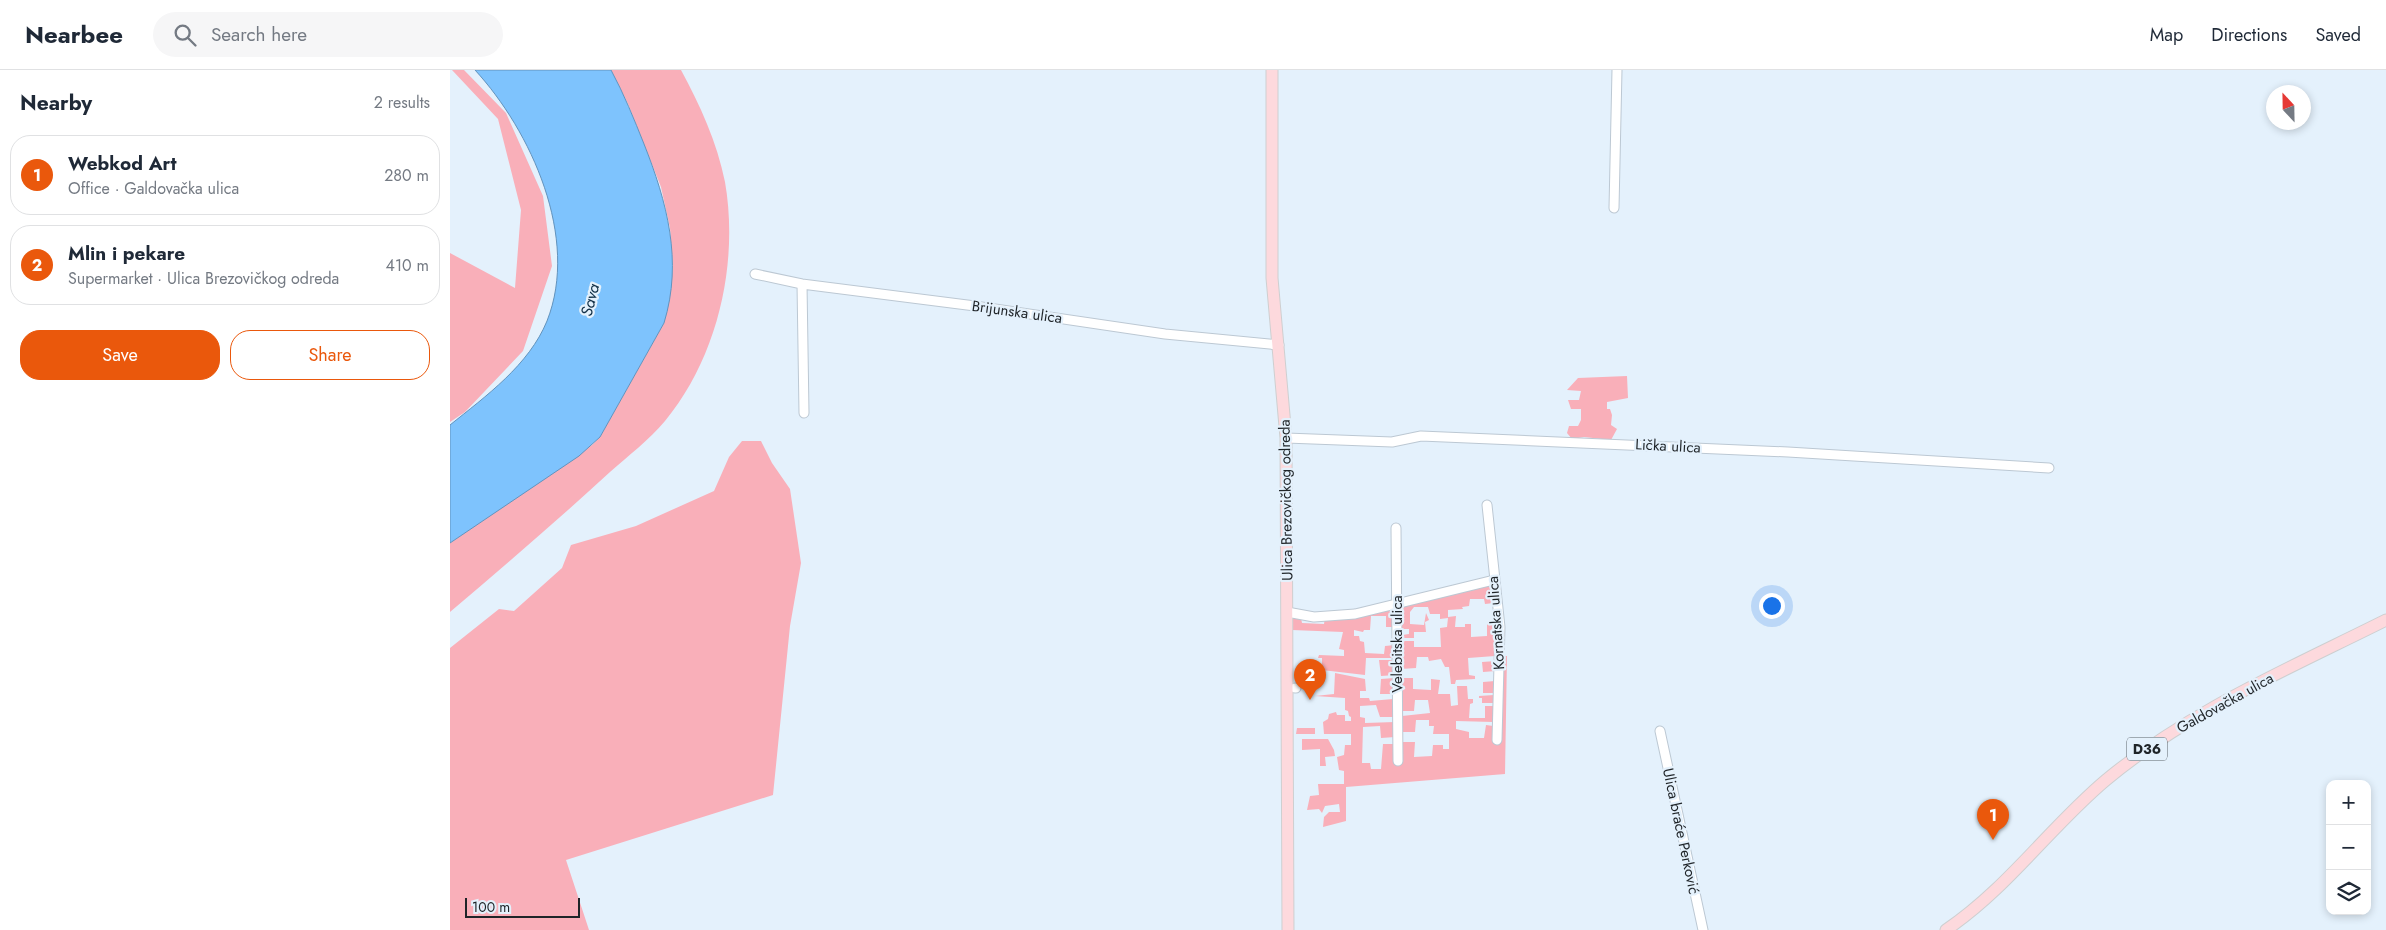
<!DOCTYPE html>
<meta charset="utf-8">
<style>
:root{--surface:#fff;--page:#f6f6f7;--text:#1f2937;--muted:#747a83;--line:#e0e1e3;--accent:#ea580c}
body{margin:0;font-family:Jost,sans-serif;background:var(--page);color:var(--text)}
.controls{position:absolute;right:15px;bottom:15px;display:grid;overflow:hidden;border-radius:10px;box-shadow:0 2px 8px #0003}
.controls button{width:45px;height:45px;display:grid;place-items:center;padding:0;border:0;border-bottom:1px solid var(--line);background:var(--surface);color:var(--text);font:25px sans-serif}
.compass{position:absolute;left:1816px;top:15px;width:45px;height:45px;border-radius:50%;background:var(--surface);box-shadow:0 2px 8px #0003;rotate:338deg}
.scale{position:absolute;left:15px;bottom:12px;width:115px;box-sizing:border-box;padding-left:5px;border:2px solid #1f2428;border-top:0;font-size:14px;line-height:18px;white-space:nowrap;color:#1f2428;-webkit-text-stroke:4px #e4f1fc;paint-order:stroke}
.you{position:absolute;left:1321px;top:535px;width:18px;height:18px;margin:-12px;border:4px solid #fff;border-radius:50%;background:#1a73e8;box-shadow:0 0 0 8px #1a73e833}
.badge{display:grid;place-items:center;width:32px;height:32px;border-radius:50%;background:var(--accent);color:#fff;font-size:16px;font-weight:700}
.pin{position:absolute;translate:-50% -41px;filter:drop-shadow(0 1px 2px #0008)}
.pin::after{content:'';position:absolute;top:26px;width:18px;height:15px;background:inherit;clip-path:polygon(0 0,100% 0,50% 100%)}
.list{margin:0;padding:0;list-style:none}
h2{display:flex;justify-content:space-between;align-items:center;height:65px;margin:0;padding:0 20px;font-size:21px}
h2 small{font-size:16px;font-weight:400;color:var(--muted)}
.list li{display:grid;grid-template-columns:32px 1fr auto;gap:15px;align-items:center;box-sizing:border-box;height:80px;margin:0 10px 10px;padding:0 10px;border:1px solid var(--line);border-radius:20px}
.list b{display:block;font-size:19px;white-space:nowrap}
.list p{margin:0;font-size:16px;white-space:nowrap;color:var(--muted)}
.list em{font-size:16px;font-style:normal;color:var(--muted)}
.actions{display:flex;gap:10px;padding:15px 20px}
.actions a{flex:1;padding:11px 0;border:1px solid var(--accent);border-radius:20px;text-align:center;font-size:18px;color:var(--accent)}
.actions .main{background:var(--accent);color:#fff}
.icon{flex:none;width:28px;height:28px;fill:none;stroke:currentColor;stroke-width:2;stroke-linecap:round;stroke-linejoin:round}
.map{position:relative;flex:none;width:1936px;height:860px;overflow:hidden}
header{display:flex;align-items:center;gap:30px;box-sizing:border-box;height:70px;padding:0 25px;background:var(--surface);border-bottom:1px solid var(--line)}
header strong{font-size:24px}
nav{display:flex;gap:28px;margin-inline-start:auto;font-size:18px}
.search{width:350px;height:45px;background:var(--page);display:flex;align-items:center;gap:12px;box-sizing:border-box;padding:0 18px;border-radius:28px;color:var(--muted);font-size:19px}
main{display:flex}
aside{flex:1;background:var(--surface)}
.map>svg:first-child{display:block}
.green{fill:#f9afb9}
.water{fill:#7ec3fd;stroke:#6293bd}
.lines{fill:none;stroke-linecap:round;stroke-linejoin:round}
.minor-casing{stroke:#bcc8d3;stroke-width:11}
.major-casing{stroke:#cecfd0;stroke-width:13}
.minor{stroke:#fff;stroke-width:9}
.major{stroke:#fdd9dd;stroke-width:11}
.labels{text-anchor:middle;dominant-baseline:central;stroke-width:4.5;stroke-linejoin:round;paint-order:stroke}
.shield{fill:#e4f1fc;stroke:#5a6268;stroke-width:1}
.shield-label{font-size:14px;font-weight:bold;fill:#1f2428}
.street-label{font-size:15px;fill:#1f2428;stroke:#e4f1fc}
.water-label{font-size:16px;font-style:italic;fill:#123047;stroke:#e4f1fc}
</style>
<header>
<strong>Nearbee</strong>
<div class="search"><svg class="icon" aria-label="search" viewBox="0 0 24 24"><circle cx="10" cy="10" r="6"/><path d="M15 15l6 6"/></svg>Search here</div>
<nav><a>Map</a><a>Directions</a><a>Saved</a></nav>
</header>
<main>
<aside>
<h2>Nearby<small>2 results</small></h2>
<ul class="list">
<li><span class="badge">1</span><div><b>Webkod Art</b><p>Office · Galdovačka ulica</p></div><em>280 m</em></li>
<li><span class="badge">2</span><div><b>Mlin i pekare</b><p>Supermarket · Ulica Brezovičkog odreda</p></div><em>410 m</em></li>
</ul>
<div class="actions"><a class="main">Save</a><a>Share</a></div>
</aside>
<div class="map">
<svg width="1936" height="860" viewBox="0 0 1936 860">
<rect width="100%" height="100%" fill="#e4f1fc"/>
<path class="green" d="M2 0H14L56 43 93 126 102 196 73 281 15 342 0 352V183L65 218 71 140 48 49Z
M161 0H231C250 35 267 72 275 112 289 193 268 287 215 351 199 370 178 386 160 402 108 450 54 496 0 542V473L142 375 150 367 214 253 223 198 220 158 211 117 178 34Z
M1177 306 1178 328 1157 332V339H1160L1162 345 1161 355 1167 359 1161 370 1134 367 1122 369 1117 363 1119 356H1128L1131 350V339H1121L1118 330H1129L1131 321 1117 320 1128 308Z
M292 371H311L322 393 340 419 351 493 340 556 323 725 116 790 139 860H0V578L49 539 64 541 112 498 121 475 186 456 264 421 279 387Z
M1039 514 1044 533 1035 534 1034 529H1020L1019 536 1012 537 1013 539 998 540V547L1006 546 1005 557H1015V554H1021V567L1037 566V554L1045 552V586L1018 588 1019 605 1025 606V609L1006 610 1005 614H1001L999 597H995L991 589 979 591 978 587H967L966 598 951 599V571H964V577H991L990 558 997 557 998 548 990 549V544H980L978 537H964L960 542V554L974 555 976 543 979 550 975 552 976 562H964V568H952V565L959 564V559H951L952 536Z
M941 539 944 541V557H936V546H921L920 560H914L913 562 904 560V566H909L910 571 914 572 915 583 934 584 935 576 945 575V588H916L915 605 872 600V588H868L869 585 894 586V580L889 579 893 562 842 560V549L845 547 851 548 852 553 874 554 875 547Z
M1052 586H1057L1055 704 896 717V751L873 757 874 747 879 742H890L889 734 875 736 872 743 869 739 857 740 860 726 869 725 868 714H894V701L889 700 887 687 894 685 895 675H901V664H874L873 652 878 649 879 644 886 642 887 645H895V651H901V647L899 646 898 641 895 640V628L865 626 884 624 885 603 915 609 916 621H910V628H919L920 631 943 629 945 647H930L926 635 910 636V647L915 648V653L945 652V667L931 668 930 656 913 657 912 693H920L921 699H931L933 674H945L944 694 951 695 952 672H965L964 687 982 686 983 675H993V679H999V664H983L984 656H979V650H966L965 662H951L952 646 980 643 978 630H965L964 641H952L951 608H963V619L981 620V609L990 610 988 624H1000L1001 636 1008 635 1007 616H1017L1018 629H1023V633L1020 634 1019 648H1035V636H1044L1043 652 1006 651V659L1019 662V668H1034L1036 655 1043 656Z
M929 590H945V605L931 606Z
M1046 591V601L1033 602 1032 592Z
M944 608V624H930L931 609Z
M1045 611V623H1033V612Z
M1044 625V633H1032V628H1029V626Z
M847 658H865V664H846Z
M852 669H878L884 680 885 686 875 687 876 696H870V679L852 680Z"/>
<path class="water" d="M25 0H161C174 24 184 49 194 74 217 132 233 191 214 253L150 367 129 386 0 473V355C36 326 79 295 97 251 130 168 81 61 25 0Z"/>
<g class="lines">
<g class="minor-casing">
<path id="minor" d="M1164 138 1167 0
M305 204 352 214 525 236 715 264 829 275
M352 214 354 343
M836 368 942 372 971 366 1338 382 1599 398
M1037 435 1050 557 1047 670
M946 458 948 691
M837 542 864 547 905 544 1044 510
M845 618H846
M1210 661 1253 860"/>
</g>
<g class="major-casing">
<path id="major" d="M822 0V208L836 368 838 860
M1496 860C1558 818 1600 757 1656 710 1739 641 1840 598 1936 550"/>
</g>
<use href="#minor" class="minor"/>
<use href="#major" class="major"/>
</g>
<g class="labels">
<rect class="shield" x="1677" y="667.5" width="40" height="23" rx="4"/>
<g class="shield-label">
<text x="1697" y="679">D36</text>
</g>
<g class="street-label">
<text transform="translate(567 242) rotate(8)">Brijunska ulica</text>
<text transform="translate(1218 376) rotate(3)">Lička ulica</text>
<text transform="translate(836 430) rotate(-91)">Ulica Brezovičkog odreda</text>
<text transform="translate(1046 553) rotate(-94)">Kornatska ulica</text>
<text transform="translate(947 574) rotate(-90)">Velebitska ulica</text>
<text transform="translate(1775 633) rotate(-29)">Galdovačka ulica</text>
<text transform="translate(1231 761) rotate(78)">Ulica braće Perković</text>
</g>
<g class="water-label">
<text transform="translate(140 230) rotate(-76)">Sava</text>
</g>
</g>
</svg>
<div class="controls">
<button>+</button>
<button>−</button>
<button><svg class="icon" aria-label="layers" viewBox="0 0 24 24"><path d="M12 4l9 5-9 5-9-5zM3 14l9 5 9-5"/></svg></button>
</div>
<svg class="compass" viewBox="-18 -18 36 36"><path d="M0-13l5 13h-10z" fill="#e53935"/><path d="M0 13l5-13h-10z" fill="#747a83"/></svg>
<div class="scale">100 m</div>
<div class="you"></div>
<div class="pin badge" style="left:1543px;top:770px">1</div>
<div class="pin badge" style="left:860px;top:630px">2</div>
</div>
</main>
